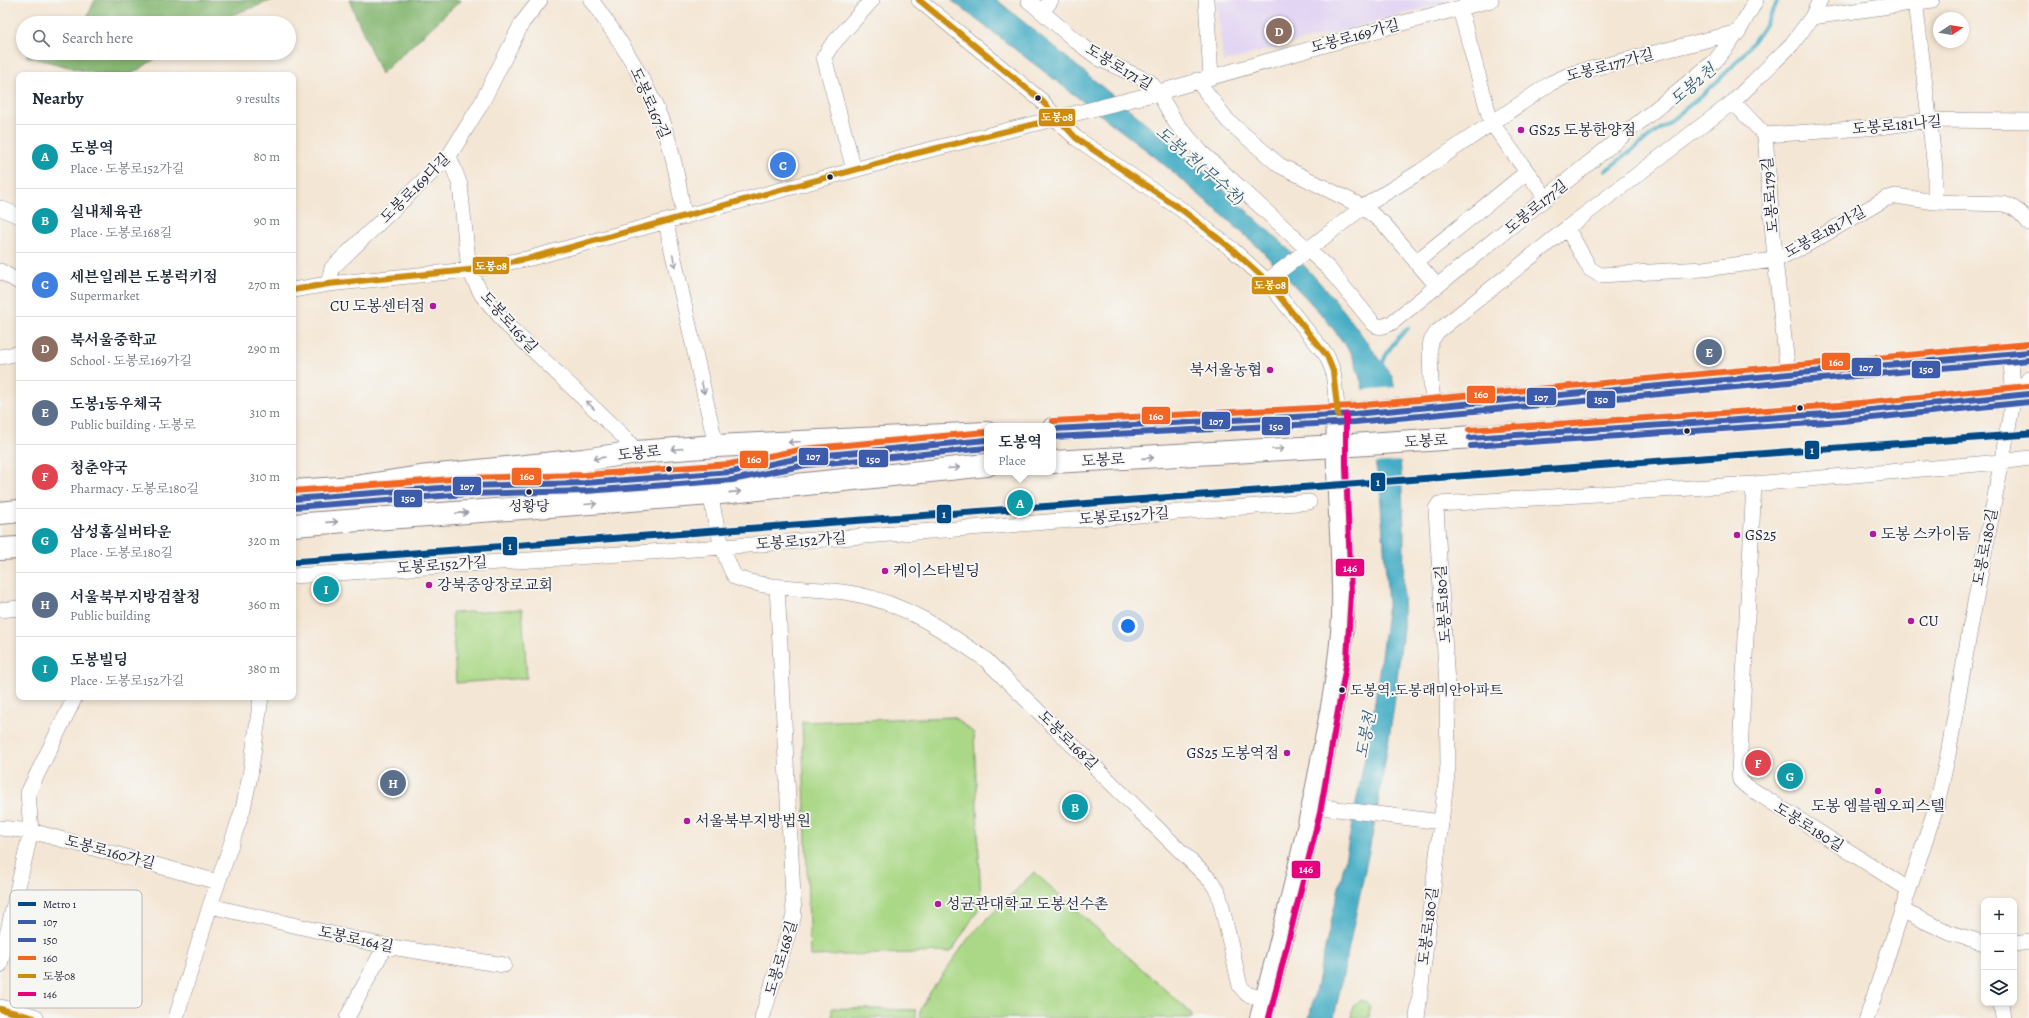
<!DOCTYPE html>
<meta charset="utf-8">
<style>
:root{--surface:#fff;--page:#f2f2f3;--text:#1f2937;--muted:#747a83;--line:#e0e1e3;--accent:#b45309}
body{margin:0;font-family:Alegreya,"Noto Serif KR",serif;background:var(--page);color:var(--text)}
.controls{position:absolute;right:12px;bottom:12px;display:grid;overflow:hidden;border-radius:8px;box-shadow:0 2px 6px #0003}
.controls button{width:36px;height:36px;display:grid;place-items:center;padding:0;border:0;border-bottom:1px solid var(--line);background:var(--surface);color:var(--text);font:20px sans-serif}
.compass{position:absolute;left:1933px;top:12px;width:36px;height:36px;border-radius:50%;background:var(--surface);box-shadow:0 2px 6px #0003;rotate:78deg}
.you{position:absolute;left:1128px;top:626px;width:14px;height:14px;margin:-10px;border:3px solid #fff;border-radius:50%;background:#1a73e8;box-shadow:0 0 0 6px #1a73e833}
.badge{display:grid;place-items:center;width:26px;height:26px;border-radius:50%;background:var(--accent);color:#fff;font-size:13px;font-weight:700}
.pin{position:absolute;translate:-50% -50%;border:2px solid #fff;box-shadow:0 1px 4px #0006}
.popup{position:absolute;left:984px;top:423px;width:72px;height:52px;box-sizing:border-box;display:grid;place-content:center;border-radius:8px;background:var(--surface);filter:drop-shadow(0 1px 3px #0005);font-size:13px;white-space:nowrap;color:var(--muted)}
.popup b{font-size:15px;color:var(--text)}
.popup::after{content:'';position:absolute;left:50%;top:100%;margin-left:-8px;border:8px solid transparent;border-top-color:var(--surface)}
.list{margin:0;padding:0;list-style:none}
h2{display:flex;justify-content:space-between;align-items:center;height:52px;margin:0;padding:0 16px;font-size:17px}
h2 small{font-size:13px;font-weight:400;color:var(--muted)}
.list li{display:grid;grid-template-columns:26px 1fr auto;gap:12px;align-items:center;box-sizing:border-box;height:64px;padding:0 16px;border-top:1px solid var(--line)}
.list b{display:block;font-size:15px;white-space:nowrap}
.list p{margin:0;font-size:13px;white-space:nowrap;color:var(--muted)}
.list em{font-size:13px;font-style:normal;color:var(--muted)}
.icon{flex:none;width:22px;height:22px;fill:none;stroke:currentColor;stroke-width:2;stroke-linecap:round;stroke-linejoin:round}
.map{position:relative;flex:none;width:2029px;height:1018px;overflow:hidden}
.search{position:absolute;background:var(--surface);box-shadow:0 2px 6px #0003;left:16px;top:16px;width:280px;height:44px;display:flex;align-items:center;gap:10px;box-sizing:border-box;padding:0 14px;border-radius:22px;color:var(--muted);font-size:15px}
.panel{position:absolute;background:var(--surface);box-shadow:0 2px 6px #0003;left:16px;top:72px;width:280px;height:628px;border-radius:8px}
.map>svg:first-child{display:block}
.built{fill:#e2d4f3}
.green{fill:#aad886;stroke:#667d60}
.forest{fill:#87b873;stroke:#546d57}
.water{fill:#45adc5;stroke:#346880}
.pier{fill:#f4e6d4}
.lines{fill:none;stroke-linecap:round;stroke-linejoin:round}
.stream{stroke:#45adc5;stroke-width:4}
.minor-casing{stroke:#8b8488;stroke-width:16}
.tertiary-casing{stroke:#8b8488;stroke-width:20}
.secondary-casing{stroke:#8b8488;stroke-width:24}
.primary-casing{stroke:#8b8488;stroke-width:24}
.minor{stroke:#fff;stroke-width:15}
.tertiary{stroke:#fff;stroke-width:19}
.secondary{stroke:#fff;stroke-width:22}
.primary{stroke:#fff;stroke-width:22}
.bus-1-casing{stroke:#f6f6f2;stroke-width:9}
.bus-2-casing{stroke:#f6f6f2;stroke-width:9}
.bus-3-casing{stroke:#f6f6f2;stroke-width:9}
.bus-4-casing{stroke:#f6f6f2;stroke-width:9}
.bus-5-casing{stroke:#f6f6f2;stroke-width:9}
.bus-1{stroke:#3d5bab;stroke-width:6}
.bus-2{stroke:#3d5bab;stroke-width:6}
.bus-3{stroke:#f26522;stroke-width:6}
.bus-4{stroke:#cc8c0c;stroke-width:6}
.bus-5{stroke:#e5007d;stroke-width:6}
.metro-1-casing{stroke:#f6f6f2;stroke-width:10}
.metro-1{stroke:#004a85;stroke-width:7}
.oneway{stroke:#9c9ca7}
.bus-dot{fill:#22223b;stroke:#f6f6f2;stroke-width:1.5}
.poi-dot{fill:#b5179e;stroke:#f6f6f2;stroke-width:1.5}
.labels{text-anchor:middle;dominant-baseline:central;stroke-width:4;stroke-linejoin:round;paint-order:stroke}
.bus-label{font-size:14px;fill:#22223b;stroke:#f6f6f2}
.street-label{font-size:15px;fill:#22223b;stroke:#f6f6f2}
.poi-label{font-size:15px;fill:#22223b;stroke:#f6f6f2;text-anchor:start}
.water-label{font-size:16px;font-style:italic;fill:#305a72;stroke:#f6f6f2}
.key{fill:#f6f6f2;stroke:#b6b6bb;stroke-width:1}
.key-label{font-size:11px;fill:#22223b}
.line-badge{stroke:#f6f6f2;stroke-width:1.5}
.badge-label{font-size:11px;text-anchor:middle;font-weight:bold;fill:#fff}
</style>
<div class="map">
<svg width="2029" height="1018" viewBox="0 0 2029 1018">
<rect width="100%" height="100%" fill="#f6f6f2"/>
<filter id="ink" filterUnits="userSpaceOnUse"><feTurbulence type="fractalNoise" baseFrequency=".025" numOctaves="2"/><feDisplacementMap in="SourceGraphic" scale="8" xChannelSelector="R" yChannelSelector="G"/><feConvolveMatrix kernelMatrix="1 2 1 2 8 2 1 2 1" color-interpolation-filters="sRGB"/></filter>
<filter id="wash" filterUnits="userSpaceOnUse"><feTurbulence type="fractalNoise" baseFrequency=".012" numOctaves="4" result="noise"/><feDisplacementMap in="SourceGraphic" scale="16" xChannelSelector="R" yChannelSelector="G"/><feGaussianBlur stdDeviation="0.9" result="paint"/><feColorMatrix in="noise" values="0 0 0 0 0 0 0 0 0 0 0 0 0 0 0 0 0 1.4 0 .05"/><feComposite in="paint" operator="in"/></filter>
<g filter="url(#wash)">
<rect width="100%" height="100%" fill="#f4e6d4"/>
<path class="built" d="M1217 0H1455L1223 62Z"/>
<path class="green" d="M522 609 527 678 456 683 452 613Z
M954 717 974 733 981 905 951 952 810 956 802 722Z
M1034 872 1191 1013 1192 1018H920L921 1009 931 991 970 936Z
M1361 1000 1364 1001 1370 1005 1369 1018H1351L1353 1005Z
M832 1008 916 1010V1018H832Z"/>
<path class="forest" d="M95 0H273L210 23H78L87 17Z
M349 0H461L381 74Z
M30 53H164L130 75H100L26 56Z"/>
<path class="water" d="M951 0H997L1193 162 1284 245 1311 273 1344 311 1392 376 1397 400 1404 528 1403 628 1393 713 1375 822 1334 1018H1309L1343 870 1373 716 1388 605 1380 490 1362 384 1352 354 1325 318 1258 247 1228 220 1154 156Z"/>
<path class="pier" d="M1396 387 1399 400 1402 461 1373 463 1361 390Z"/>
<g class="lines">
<path class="stream" d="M1605 171C1665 124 1747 72 1778 0
M1382 367C1384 352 1398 338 1408 328"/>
</g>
</g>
<g filter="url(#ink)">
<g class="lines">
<g class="minor-casing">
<path id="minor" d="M591 0C621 41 651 87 667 136 675 162 680 190 684 217
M919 0 1042 101 1064 127 1076 138 1182 210 1233 250 1267 281 1327 356 1333 371 1338 415
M1028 0 1076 41 1100 59 1150 82 1158 92 1176 123 1201 152 1329 269 1373 323C1379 329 1387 326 1394 321L1715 61 1738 32 1756 0
M1206 0 1211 76
M1915 1 1935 168V202
M1460 9 1491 122 1546 198
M1042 12 1051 0
M1812 17 1932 0
M1197 80 1228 121 1279 165 1363 207 1384 224 1437 286
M1733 102 1765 135 1775 260 1788 373
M1765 135 1880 127 1929 120 2029 121
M449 156 460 185 469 270 482 295 508 326 626 439 637 452
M854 170 824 57 831 46 872 0
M0 208 19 216
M666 223 716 446
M1567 228 1590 269 1600 275 1703 269 1775 260 1806 245 1885 199 1896 196 1935 202 2004 204C2016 208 2021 213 2029 223
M1416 262 1527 172
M0 271 19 282
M1267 281 1363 207 1421 171 1551 83 1571 74 1738 32
M328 284 332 268 449 156 481 104 522 23 540 0
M293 290 328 284 469 270 531 258 913 154 1149 95 1395 25 1491 0
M0 357 19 353
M2014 396 2029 379
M1434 408 1431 385 1430 347 1431 341 1437 332 1567 228 1733 102 1792 44 1812 17 1820 0
M1754 484 1739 771 1740 780 1745 785 1908 889
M711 494C713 516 724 558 735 577 772 592 816 586 855 594 904 603 945 631 985 659L1211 881 1218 892 1221 903 1240 986 1247 994 1266 1000
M293 576 709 548 1309 502
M0 610 19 608
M1313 806 1441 822
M0 828 31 831 218 882
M210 906 385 946 504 965
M1901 910 1950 933 1984 943
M2014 944 2029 942
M0 965 31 831 28 793 75 697
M2001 1003 2003 1018
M176 1018 210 906 243 809 250 776 261 697
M347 1018 385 946
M762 1018 794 915 777 586
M1417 1018 1448 766 1447 684 1436 509 1439 504 1754 484 2001 462 2029 458
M1867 1018 1937 804 1948 755 1970 629 2014 396 2010 353"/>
</g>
<g class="tertiary-casing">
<path id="tertiary" d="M0 1009 34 1018"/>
</g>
<g class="secondary-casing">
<path id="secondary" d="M1337 446 1841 413 2029 394
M1261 1018C1282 940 1302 861 1318 782 1328 728 1340 673 1343 618 1345 550 1335 483 1338 415L2029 352"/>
</g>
<g class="primary-casing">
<path id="primary" d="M1053 429 1338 415
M1053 462 1337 446
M293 491 355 487 420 477 583 460 637 452 716 446 987 433
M0 513 19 511
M293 525 711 494 987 465
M0 549 19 548"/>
</g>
<use href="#minor" class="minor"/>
<use href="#tertiary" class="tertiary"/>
<use href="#secondary" class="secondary"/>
<use href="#primary" class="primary"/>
<g class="bus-1-casing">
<path id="bus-1" d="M1053 429 1354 414 2029 352
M1470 438 1841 413 2029 394
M293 499 467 486 585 483 731 472 805 457 987 440"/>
</g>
<g class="bus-2-casing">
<path id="bus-2" d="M1053 437 1355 422 2029 360
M1471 446 1842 421 2029 402
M294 507 467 494 586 491 732 480 806 465 987 448"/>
</g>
<g class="bus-3-casing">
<path id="bus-3" d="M1053 421 1353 406 2028 344
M1469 430 1840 405 2028 386
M293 491 466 478 585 475 730 464 804 449 986 432"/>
</g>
<g class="bus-4-casing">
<path id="bus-4" d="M919 0 1042 101 1076 138 1182 210 1233 250 1267 281 1327 356 1333 371 1338 415
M293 290 328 284 469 270 531 258 913 154 1072 115
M0 1009 34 1018"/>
</g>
<g class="bus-5-casing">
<path id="bus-5" d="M1269 1018 1320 813 1347 660 1351 593 1346 466V415"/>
</g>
<use href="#bus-1" class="bus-1"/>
<use href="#bus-2" class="bus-2"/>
<use href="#bus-3" class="bus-3"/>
<use href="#bus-4" class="bus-4"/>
<use href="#bus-5" class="bus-5"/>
<g class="metro-1-casing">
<path id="metro-1" d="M293 562 2029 434"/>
</g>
<use href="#metro-1" class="metro-1"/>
</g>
<defs><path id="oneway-shaft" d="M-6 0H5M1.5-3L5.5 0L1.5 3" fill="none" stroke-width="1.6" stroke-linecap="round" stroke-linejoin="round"/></defs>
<g class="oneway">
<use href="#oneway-shaft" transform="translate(674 261) rotate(77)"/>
<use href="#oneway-shaft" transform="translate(703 388) rotate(77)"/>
<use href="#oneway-shaft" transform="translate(590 405) rotate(-136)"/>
<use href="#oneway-shaft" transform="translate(794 442) rotate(177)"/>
<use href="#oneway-shaft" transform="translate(677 449) rotate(175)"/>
<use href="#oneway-shaft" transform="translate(1278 449) rotate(-3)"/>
<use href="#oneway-shaft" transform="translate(599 458) rotate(172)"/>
<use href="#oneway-shaft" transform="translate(1148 458) rotate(-4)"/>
<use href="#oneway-shaft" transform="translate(954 468) rotate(-5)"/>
<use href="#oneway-shaft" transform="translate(735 492) rotate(-6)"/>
<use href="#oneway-shaft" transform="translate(591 504) rotate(-5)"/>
<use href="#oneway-shaft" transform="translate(462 513) rotate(-4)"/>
<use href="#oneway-shaft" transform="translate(332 522) rotate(-4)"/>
</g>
</g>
<g class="bus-dot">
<circle cx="1038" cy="98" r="3.5"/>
<circle cx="830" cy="177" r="3.5"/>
<circle cx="1800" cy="408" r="3.5"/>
<circle cx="1687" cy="431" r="3.5"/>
<circle cx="669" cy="469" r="3.5"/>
<circle cx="529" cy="492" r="3.5"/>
<circle cx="1342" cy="690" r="3.5"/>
</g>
<g class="poi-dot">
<circle cx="1521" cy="130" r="4"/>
<circle cx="433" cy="306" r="4"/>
<circle cx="1270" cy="370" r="4"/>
<circle cx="1873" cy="534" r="4"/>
<circle cx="1737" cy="535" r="4"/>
<circle cx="885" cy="571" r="4"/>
<circle cx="429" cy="585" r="4"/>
<circle cx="1911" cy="621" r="4"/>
<circle cx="1287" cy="753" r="4"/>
<circle cx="1878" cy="791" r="4"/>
<circle cx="687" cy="821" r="4"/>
<circle cx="938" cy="904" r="4"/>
</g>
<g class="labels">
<g class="bus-label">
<text x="529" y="506">성황당</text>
<text x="1350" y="690" text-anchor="start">도봉역.도봉래미안아파트</text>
</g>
<g class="street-label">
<text transform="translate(1355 36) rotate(-15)">도봉로169가길</text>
<text transform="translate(1610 65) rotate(-15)">도봉로177가길</text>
<text transform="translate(1119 67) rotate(31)">도봉로171길</text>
<text transform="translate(650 103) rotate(66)">도봉로167길</text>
<text transform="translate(1897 125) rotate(-5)">도봉로181나길</text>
<text transform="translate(415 188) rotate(-45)">도봉로169다길</text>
<text transform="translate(1770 195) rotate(-95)">도봉로179길</text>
<text transform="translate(1536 207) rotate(-39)">도봉로177길</text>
<text transform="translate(1825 232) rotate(-29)">도봉로181가길</text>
<text transform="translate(509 322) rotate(48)">도봉로165길</text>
<text transform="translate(1426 441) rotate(-3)">도봉로</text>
<text transform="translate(639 453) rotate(-6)">도봉로</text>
<text transform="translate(1103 460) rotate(-3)">도봉로</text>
<text transform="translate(1124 516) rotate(-4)">도봉로152가길</text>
<text transform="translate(801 541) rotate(-4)">도봉로152가길</text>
<text transform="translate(1985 547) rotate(-79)">도봉로180길</text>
<text transform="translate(442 565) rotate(-4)">도봉로152가길</text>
<text transform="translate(1443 604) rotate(-94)">도봉로180길</text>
<text transform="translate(1068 740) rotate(45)">도봉로168길</text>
<text transform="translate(1809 827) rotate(32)">도봉로180길</text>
<text transform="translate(110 852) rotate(15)">도봉로160가길</text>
<text transform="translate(1428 926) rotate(-83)">도봉로180길</text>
<text transform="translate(356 939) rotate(12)">도봉로164길</text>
<text transform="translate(781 958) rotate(-73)">도봉로168길</text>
</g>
<g class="poi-label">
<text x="1529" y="130">GS25 도봉한양점</text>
<text x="425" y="306" text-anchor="end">CU 도봉센터점</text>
<text x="1262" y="370" text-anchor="end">북서울농협</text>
<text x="1881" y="534">도봉 스카이돔</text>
<text x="1745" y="535">GS25</text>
<text x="893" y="571">케이스타빌딩</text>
<text x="437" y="585">강북중앙장로교회</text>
<text x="1919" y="621">CU</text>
<text x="1279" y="753" text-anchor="end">GS25 도봉역점</text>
<text x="1878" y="806" text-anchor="middle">도봉 엠블렘오피스텔</text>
<text x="695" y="821">서울북부지방법원</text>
<text x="946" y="904">성균관대학교 도봉선수촌</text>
</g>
<g class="water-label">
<text transform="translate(1693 85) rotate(-40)">도봉2천</text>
<text transform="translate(1200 166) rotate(41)">도봉1천 (무수천)</text>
<text transform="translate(1366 735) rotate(-79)">도봉천</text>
</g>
</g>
<rect x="10" y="890" width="132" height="118" rx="6" class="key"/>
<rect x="18" y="902" width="18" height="4" fill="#004a85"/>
<rect x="18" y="920" width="18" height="4" fill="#3d5bab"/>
<rect x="18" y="938" width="18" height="4" fill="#3d5bab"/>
<rect x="18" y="956" width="18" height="4" fill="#f26522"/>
<rect x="18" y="974" width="18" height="4" fill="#cc8c0c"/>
<rect x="18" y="992" width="18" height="4" fill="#e5007d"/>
<g class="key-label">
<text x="43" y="908">Metro 1</text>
<text x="43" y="926">107</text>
<text x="43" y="944">150</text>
<text x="43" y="962">160</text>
<text x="43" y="980">도봉08</text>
<text x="43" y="998">146</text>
</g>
<g class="line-badge">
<rect x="1038" y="108" width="38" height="19" rx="4" fill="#cc8c0c"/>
<rect x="472" y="256" width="38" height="19" rx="4" fill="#cc8c0c"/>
<rect x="1251" y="276" width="38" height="19" rx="4" fill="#cc8c0c"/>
<rect x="1821" y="352" width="30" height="19" rx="4" fill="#f26522"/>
<rect x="1851" y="357" width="31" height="20" rx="4" fill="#3d5bab"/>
<rect x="1911" y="360" width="30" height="19" rx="4" fill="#3d5bab"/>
<rect x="1466" y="385" width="30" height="19" rx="4" fill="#f26522"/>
<rect x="1526" y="387" width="31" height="19" rx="4" fill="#3d5bab"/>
<rect x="1586" y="390" width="30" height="19" rx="4" fill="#3d5bab"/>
<rect x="1141" y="406" width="30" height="19" rx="4" fill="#f26522"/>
<rect x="1201" y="411" width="30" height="19" rx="4" fill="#3d5bab"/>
<rect x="1261" y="416" width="30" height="20" rx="4" fill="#3d5bab"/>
<rect x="1804" y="440" width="16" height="20" rx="4" fill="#004a85"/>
<rect x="798" y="447" width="31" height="19" rx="4" fill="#3d5bab"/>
<rect x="858" y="449" width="31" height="19" rx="4" fill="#3d5bab"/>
<rect x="739" y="450" width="30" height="19" rx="4" fill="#f26522"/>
<rect x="511" y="467" width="31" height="19" rx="4" fill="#f26522"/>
<rect x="1370" y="472" width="16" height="20" rx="4" fill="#004a85"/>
<rect x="452" y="476" width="30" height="20" rx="4" fill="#3d5bab"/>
<rect x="393" y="489" width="30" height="19" rx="4" fill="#3d5bab"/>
<rect x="936" y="504" width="16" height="20" rx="4" fill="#004a85"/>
<rect x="502" y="536" width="16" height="20" rx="4" fill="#004a85"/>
<rect x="1335" y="558" width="30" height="19" rx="4" fill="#e5007d"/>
<rect x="1291" y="860" width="30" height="19" rx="4" fill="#e5007d"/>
</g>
<g class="badge-label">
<text x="1057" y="121">도봉08</text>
<text x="491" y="270">도봉08</text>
<text x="1270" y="289">도봉08</text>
<text x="1836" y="366">160</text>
<text x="1866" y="371">107</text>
<text x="1926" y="373">150</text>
<text x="1481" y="398">160</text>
<text x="1541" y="401">107</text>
<text x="1601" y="403">150</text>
<text x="1156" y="420">160</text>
<text x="1216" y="425">107</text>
<text x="1276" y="430">150</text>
<text x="1812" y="454">1</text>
<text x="813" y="460">107</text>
<text x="873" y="463">150</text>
<text x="754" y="463">160</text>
<text x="527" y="480">160</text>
<text x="1378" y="486">1</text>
<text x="467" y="490">107</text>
<text x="408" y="502">150</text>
<text x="944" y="518">1</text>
<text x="510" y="550">1</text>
<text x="1350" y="572">146</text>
<text x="1306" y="873">146</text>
</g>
</svg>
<div class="controls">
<button>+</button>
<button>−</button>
<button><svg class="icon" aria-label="layers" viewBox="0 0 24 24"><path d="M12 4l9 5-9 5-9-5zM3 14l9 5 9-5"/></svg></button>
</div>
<svg class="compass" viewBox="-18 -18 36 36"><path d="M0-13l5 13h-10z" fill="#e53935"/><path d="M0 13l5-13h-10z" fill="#747a83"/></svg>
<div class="you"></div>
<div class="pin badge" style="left:1020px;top:503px;background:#0f9aa8">A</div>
<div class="popup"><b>도봉역</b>Place</div>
<div class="pin badge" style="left:1075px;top:807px;background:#0f9aa8">B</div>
<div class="pin badge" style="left:783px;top:165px;background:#3f7fe0">C</div>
<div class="pin badge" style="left:1279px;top:31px;background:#8d6e63">D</div>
<div class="pin badge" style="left:1709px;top:352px;background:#5c6f8a">E</div>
<div class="pin badge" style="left:1758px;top:763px;background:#e0444e">F</div>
<div class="pin badge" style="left:1790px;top:776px;background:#0f9aa8">G</div>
<div class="pin badge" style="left:393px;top:783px;background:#5c6f8a">H</div>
<div class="pin badge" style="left:326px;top:589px;background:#0f9aa8">I</div>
<div class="search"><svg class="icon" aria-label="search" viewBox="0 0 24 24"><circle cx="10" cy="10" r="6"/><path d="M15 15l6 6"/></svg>Search here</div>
<section class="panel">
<h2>Nearby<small>9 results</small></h2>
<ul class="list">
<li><span class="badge" style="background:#0f9aa8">A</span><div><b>도봉역</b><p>Place · 도봉로152가길</p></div><em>80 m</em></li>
<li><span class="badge" style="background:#0f9aa8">B</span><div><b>실내체육관</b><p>Place · 도봉로168길</p></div><em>90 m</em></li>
<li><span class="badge" style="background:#3f7fe0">C</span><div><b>세븐일레븐 도봉럭키점</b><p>Supermarket</p></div><em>270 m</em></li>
<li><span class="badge" style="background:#8d6e63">D</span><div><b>북서울중학교</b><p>School · 도봉로169가길</p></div><em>290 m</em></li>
<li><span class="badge" style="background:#5c6f8a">E</span><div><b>도봉1동우체국</b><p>Public building · 도봉로</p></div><em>310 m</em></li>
<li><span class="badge" style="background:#e0444e">F</span><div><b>청춘약국</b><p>Pharmacy · 도봉로180길</p></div><em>310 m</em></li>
<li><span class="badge" style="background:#0f9aa8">G</span><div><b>삼성홈실버타운</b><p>Place · 도봉로180길</p></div><em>320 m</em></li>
<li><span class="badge" style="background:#5c6f8a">H</span><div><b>서울북부지방검찰청</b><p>Public building</p></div><em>360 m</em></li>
<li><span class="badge" style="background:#0f9aa8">I</span><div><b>도봉빌딩</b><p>Place · 도봉로152가길</p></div><em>380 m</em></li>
</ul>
</section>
</div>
